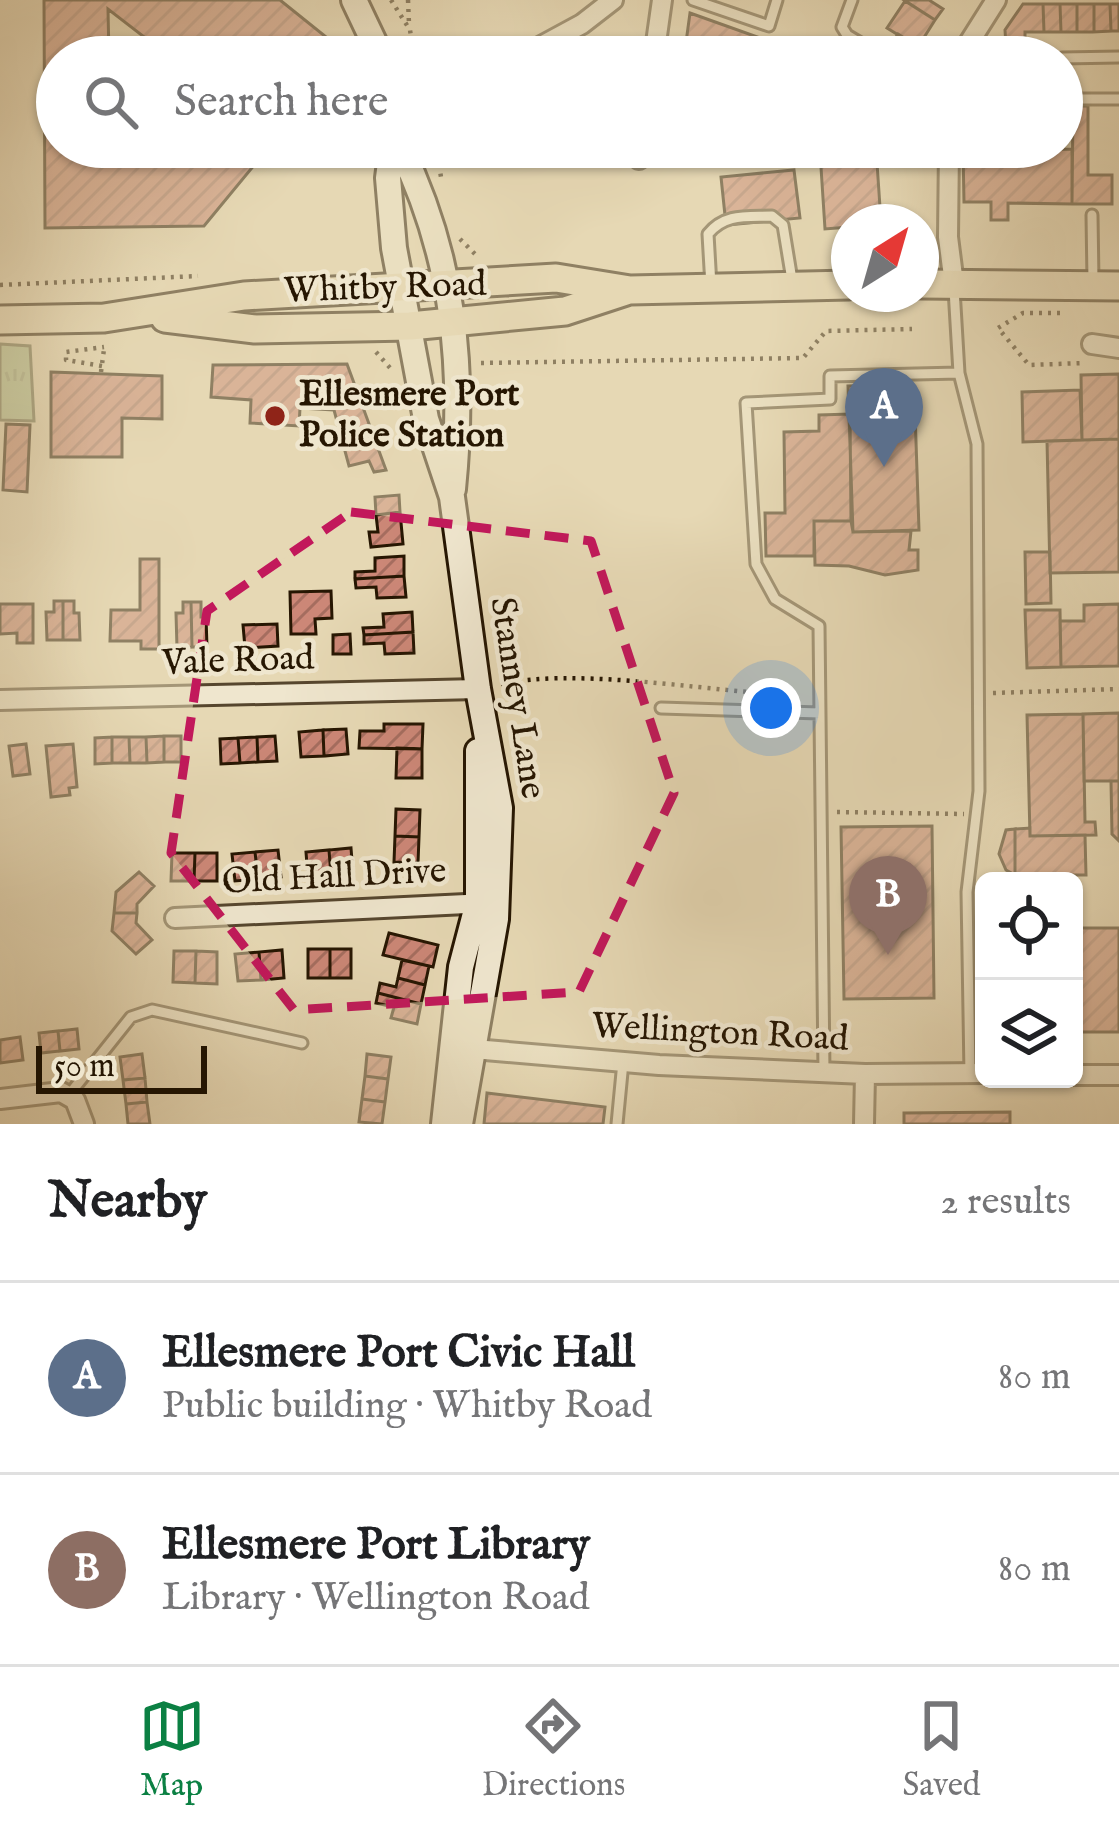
<!DOCTYPE html>
<meta charset="utf-8">
<style>
:root{--surface:#fff;--page:#f6f6f6;--text:#202124;--muted:#757577;--line:#e0e0e0;--accent:#0b8043}
body{margin:0;font-family:"IM FELL English",serif;background:var(--page);color:var(--text)}
.controls{position:absolute;right:36px;bottom:36px;display:grid;overflow:hidden;border-radius:18px;box-shadow:0 3px 9px #0004}
.controls button{width:108px;height:108px;display:grid;place-items:center;padding:0;border:0;border-bottom:3px solid var(--line);background:var(--surface);color:var(--text);font:60px sans-serif}
.compass{position:absolute;left:831px;top:204px;width:108px;height:108px;border-radius:50%;background:var(--surface);box-shadow:0 3px 9px #0004;rotate:37deg}
.scale{position:absolute;left:36px;bottom:30px;width:171px;box-sizing:border-box;padding-left:12px;border:6px solid #261602;border-top:0;font-size:33px;line-height:42px;white-space:nowrap;color:#261602;-webkit-text-stroke:9px #efe6ce;paint-order:stroke}
.you{position:absolute;left:771px;top:708px;width:42px;height:42px;margin:-30px;border:9px solid #fff;border-radius:50%;background:#1a73e8;box-shadow:0 0 0 18px #1a73e833}
.badge{display:grid;place-items:center;width:78px;height:78px;border-radius:50%;background:var(--accent);color:#fff;font-size:39px;font-weight:700}
.pin{position:absolute;translate:-50% -99px;filter:drop-shadow(0 3px 6px #0008)}
.pin::after{content:'';position:absolute;top:63px;width:42px;height:36px;background:inherit;clip-path:polygon(0 0,100% 0,50% 100%)}
.list{margin:0;padding:0;list-style:none}
h2{display:flex;justify-content:space-between;align-items:center;height:156px;margin:0;padding:0 48px;font-size:51px}
h2 small{font-size:39px;font-weight:400;color:var(--muted)}
.list li{display:grid;grid-template-columns:78px 1fr auto;gap:36px;align-items:center;box-sizing:border-box;height:192px;padding:0 48px;border-top:3px solid var(--line)}
.list b{display:block;font-size:45px;white-space:nowrap}
.list p{margin:0;font-size:39px;white-space:nowrap;color:var(--muted)}
.list em{font-size:39px;font-style:normal;color:var(--muted)}
.icon{flex:none;width:66px;height:66px;fill:none;stroke:currentColor;stroke-width:2;stroke-linecap:round;stroke-linejoin:round}
.map{position:relative;flex:none;width:1119px;height:1124px;overflow:hidden}
.search{position:absolute;background:var(--surface);box-shadow:0 3px 9px #0004;left:36px;right:36px;top:36px;height:132px;display:flex;align-items:center;gap:30px;box-sizing:border-box;padding:0 42px;border-radius:66px;color:var(--muted);font-size:45px}
.sheet{height:540px;background:var(--surface)}
nav{display:flex;justify-content:space-around;align-items:center;box-sizing:border-box;height:168px;border-top:3px solid var(--line);background:var(--surface);font-size:33px;color:var(--muted)}
nav a{display:grid;justify-items:center;gap:6px}
nav .on{color:var(--accent)}
.map>svg:first-child{display:block}
.grass{fill:url(#grass-tufts);stroke:#6b6b4a;stroke-width:3}
.building{fill:url(#building-hatch);stroke:#261602;stroke-width:3}
.lines{fill:none;stroke-linecap:round;stroke-linejoin:round}
.service-casing{stroke:#56462e;stroke-width:15}
.minor-casing{stroke:#56462e;stroke-width:24}
.secondary-casing{stroke:#261602;stroke-width:30}
.primary-casing{stroke:#261602;stroke-width:33}
.path{stroke:#261602;stroke-width:4.5;stroke-dasharray:3 6;stroke-linecap:butt}
.service{stroke:#efe6ce;stroke-width:9}
.minor{stroke:#efe6ce;stroke-width:18}
.secondary{stroke:#efe6ce;stroke-width:24}
.primary{stroke:#e6d8b4;stroke-width:27}
.marked{fill:none;stroke:#c2185b;stroke-width:9;stroke-dasharray:24 15;stroke-linejoin:round}
.poi-dot{fill:#8f2418;stroke:#efe6ce;stroke-width:4.5}
.labels{text-anchor:middle;dominant-baseline:central;stroke-width:9;stroke-linejoin:round;paint-order:stroke}
.street-label{font-size:36px;fill:#261602;stroke:#efe6ce}
.poi-label{font-size:36px;font-weight:bold;fill:#261602;stroke:#efe6ce;text-anchor:start}
</style>
<div class="map">
<svg width="1119" height="1124" viewBox="0 0 1119 1124">
<defs>
<pattern id="grass-tufts" width="24" height="20" patternUnits="userSpaceOnUse" patternTransform="scale(3)"><rect width="24" height="20" fill="#b0c091"/><path d="M3 7l-1-3M5 7V3M7 7l1-3M15 17l-1-3M17 17v-4M19 17l1-3" fill="none" stroke="#97a47b"/></pattern>
<pattern id="building-hatch" width="6" height="6" patternUnits="userSpaceOnUse" patternTransform="scale(3)"><rect width="6" height="6" fill="#cc8777"/><path d="M-1 1l2-2M0 6l6-6M5 7l2-2" fill="none" stroke="#a56d5f"/></pattern>
</defs>
<rect width="100%" height="100%" fill="#e6d8b4"/>
<filter id="stains"><feTurbulence type="fractalNoise" baseFrequency=".00167" numOctaves="4"/><feColorMatrix values="0 0 0 0 .2 0 0 0 0 .09 0 0 0 0 .02 0 0 0 .5 -.17"/></filter>
<radialGradient id="worn" r=".72"><stop offset=".6" stop-color="#630" stop-opacity="0"/><stop offset="1" stop-color="#630" stop-opacity=".3"/></radialGradient>
<path class="grass" d="M0 344 30 346 34 421 0 420Z"/>
<path class="building" d="M44 0H280L346 53 343 57H170L108 9 109 57H57V147H110L111 156 176 159 185 147H269L204 226 45 228Z
M929 0 943 9 935 20 904 0Z
M905 1 935 20 918 47 887 28Z
M1023 4H1043L1044 32H1025V46H1006L1005 30Z
M1043 4H1060L1061 32H1044Z
M1060 4H1077V32H1061Z
M1077 4H1094V32H1077Z
M1094 4H1110L1111 31 1094 32Z
M1110 4H1119V31H1111Z
M690 13 794 50 792 57H684Z
M898 34 918 47 911 57 889 47Z
M829 43 869 57H825Z
M1073 106H1088V175H1112V204H1072Z
M876 148 881 222H849V227L825 229 820 152Z
M1072 149V204L1008 203V220H991V202H964L963 150Z
M794 170 800 218 726 225 721 177Z
M347 364 386 470 374 472 369 461 349 466 334 410 300 408 299 426 250 423 251 400 211 397 213 365Z
M51 372 162 376V419L122 418V457H51Z
M1119 374V439L1082 440 1081 375Z
M899 385V398H907V412H915L919 530 853 532 848 386Z
M1080 390 1082 440 1023 442 1022 392Z
M850 414 851 521H814V556H766L765 513H785L784 432 819 431V415Z
M6 424 30 425 27 492 3 490Z
M1119 439V572L1050 573 1047 441Z
M399 495 400 512 376 515 375 497Z
M400 512 403 544 371 547 369 532H378L376 515Z
M814 521H851L853 532 911 531 909 550H918V570L885 575 849 566 815 565Z
M1025 552H1050L1051 603 1026 604Z
M404 556V576L355 579V572L375 571V558Z
M140 559H159V649H141V641H110L111 610H140Z
M404 576 406 597 377 598 376 587 356 588 355 579Z
M331 591 332 618 315 619 316 634H291L290 592Z
M54 601H63V640H47L46 612H54Z
M63 601H74V613H79L80 640H63Z
M183 602H191L192 647 177 648 176 613H183Z
M191 602H201V617H206L207 647H192Z
M0 604H33V643H17V633L0 634Z
M1119 604V666L1061 667 1060 621H1084V605Z
M1025 610H1060L1061 667 1027 668Z
M412 612 413 632 364 635 363 628 384 627 383 614Z
M277 624 278 646 245 648 243 625Z
M413 632 414 653 385 654 384 643 364 644V635Z
M350 634 351 654H333V635Z
M1119 713V781H1084L1083 714Z
M1083 714 1085 822H1095L1096 835 1030 836 1027 715Z
M384 724H423L422 749 359 748 360 731H384Z
M346 729 348 754 324 756 323 730Z
M323 730 324 756 301 757 299 732Z
M164 736V762L147 763 146 737Z
M164 736H181V762H164Z
M275 736 277 761 258 762 257 737Z
M112 737H129L130 763H112Z
M112 737V763L95 764V738Z
M129 737H146L147 763H130Z
M257 737 258 762 240 763 238 738Z
M238 738 240 763 221 764 220 739Z
M26 744 30 774 13 776 9 746Z
M73 744 77 787 69 788 70 795 51 797 46 746Z
M397 748 422 749V778H396Z
M1111 781H1119V841L1112 834Z
M396 809 420 810 419 837 395 836Z
M932 826 934 998 844 999 841 827Z
M1030 828V836L1085 835 1086 875H1015V829Z
M1015 829V875L1006 870 999 854 1006 830Z
M395 836 419 837 418 863 394 862Z
M351 848 353 873 331 875 329 850Z
M278 850 281 877 258 879 255 852Z
M329 850 331 875 308 877 306 852Z
M255 852 258 879 235 881 232 854Z
M172 853H195L194 881H171Z
M195 853H217V881H194Z
M139 872 154 886 137 904V913H114L116 892Z
M114 913H137L136 923 152 940 136 954 112 931Z
M1074 928H1119V1032H1074Z
M389 933 438 945 433 967 383 955Z
M308 949H330V978H308Z
M330 949H351V978H330Z
M282 950 284 978 261 980 259 952Z
M174 951H196L195 983 173 982Z
M196 951 217 952V984L195 983Z
M259 952 261 980 238 981 235 954Z
M402 960 429 966 425 985 398 978Z
M398 978 425 985 421 1004 378 993 380 983 396 987Z
M378 993 421 1004 417 1024 391 1018 394 1007 376 1003Z
M77 1029 79 1049 60 1051 58 1031Z
M58 1031 60 1051 41 1053 39 1033Z
M20 1037 23 1060 0 1063V1040Z
M142 1054 145 1078 123 1080 120 1057Z
M367 1054 391 1057 388 1079 365 1076Z
M365 1076 388 1079 385 1102 362 1099Z
M145 1078 147 1102 126 1104 123 1080Z
M487 1093 605 1107 603 1124H484Z
M362 1099 385 1102 382 1124 359 1122Z
M147 1102 150 1124H128L126 1104Z
M1010 1112V1124H904V1113Z"/>
<g class="lines">
<g class="service-casing">
<path id="service" d="M693 0 769 26 777 0
M852 0 842 27 847 35 884 57
M1062 58 1119 57
M1062 99H1119
M1092 215 1093 281
M711 286 708 234C725 213 747 217 772 216L783 225 792 280
M954 289 959 373 977 444 979 791 967 892 970 1073
M661 708 820 713
M824 1072 819 626 775 599 756 564 746 403 830 399V376L959 373
M68 1096 131 1017 152 1010 302 1043
M617 1124 623 1062"/>
</g>
<g class="minor-casing">
<path id="minor" d="M521 57 582 24 613 0
M654 57 662 0
M960 57 996 0
M949 147 948 237 954 284
M639 159 641 147
M1092 344 1119 348
M0 700 478 689
M175 918 487 903
M462 1048 659 1065 865 1074 984 1073
M1074 1075H1119
M0 1099 61 1092 75 1100 84 1124
M864 1124 865 1074"/>
</g>
<g class="secondary-casing">
<path id="secondary" d="M354 0 381 57
M392 147 388 178 394 248 426 419 452 497 478 689 500 808 496 919 460 1124
M400 147C454 257 465 369 453 489
M444 1124 461 967 478 902V751"/>
</g>
<g class="primary-casing">
<path id="primary" d="M921 284 1119 286
M165 318 255 329 410 326 565 311 626 291
M0 320 104 318 244 296 556 278 630 290 849 285"/>
</g>
<path class="path" d="M391 0 410 30 414 57
M408 0 409 24
M436 147 441 177
M460 239 477 256
M0 285 198 276
M1060 313H1023L998 328 1029 365 1083 363
M376 352 392 370
M481 363 803 358 826 331 912 329
M102 366 66 360V352L104 347
M101 372 104 349
M501 684C570 669 686 687 759 693
M993 693 1119 689
M837 812 964 814"/>
<use href="#service" class="service"/>
<use href="#minor" class="minor"/>
<use href="#secondary" class="secondary"/>
<use href="#primary" class="primary"/>
</g>
<path d="M0 0H1119V1124H0ZM351 512 591 541 674 793 579 992 294 1010 171 853 207 611Z" fill="#e6d8b4" fill-opacity=".55" fill-rule="evenodd"/>
<path class="marked" d="M351 512 591 541 674 793 579 992 294 1010 171 853 207 611Z"/>
<circle class="poi-dot" cx="275" cy="416" r="12"/>
<g class="labels">
<g class="street-label">
<text transform="translate(385 288) rotate(-2)">Whitby Road</text>
<text transform="translate(238 661) rotate(-2)">Vale Road</text>
<text transform="translate(517 698) rotate(81)">Stanney Lane</text>
<text transform="translate(334 877) rotate(-3)">Old Hall Drive</text>
<text transform="translate(720 1033) rotate(3)">Wellington Road</text>
</g>
<g class="poi-label">
<text x="299" y="395">Ellesmere Port<tspan x="299" dy="41">Police Station</tspan></text>
</g>
</g>
<rect width="100%" height="100%" filter="url(#stains)"/>
<rect width="100%" height="100%" fill="url(#worn)"/>
</svg>
<div class="controls">
<button><svg class="icon" aria-label="locate" viewBox="0 0 24 24"><circle cx="12" cy="12" r="6"/><path d="M12 2v4M12 18v4M2 12h4M18 12h4"/></svg></button>
<button><svg class="icon" aria-label="layers" viewBox="0 0 24 24"><path d="M12 4l9 5-9 5-9-5zM3 14l9 5 9-5"/></svg></button>
</div>
<svg class="compass" viewBox="-18 -18 36 36"><path d="M0-13l5 13h-10z" fill="#e53935"/><path d="M0 13l5-13h-10z" fill="#757577"/></svg>
<div class="scale">50 m</div>
<div class="you"></div>
<div class="pin badge" style="left:884px;top:467px;background:#5c6f8a">A</div>
<div class="pin badge" style="left:888px;top:955px;background:#8d6e63">B</div>
<div class="search"><svg class="icon" aria-label="search" viewBox="0 0 24 24"><circle cx="10" cy="10" r="6"/><path d="M15 15l6 6"/></svg>Search here</div>
</div>
<section class="sheet">
<h2>Nearby<small>2 results</small></h2>
<ul class="list">
<li><span class="badge" style="background:#5c6f8a">A</span><div><b>Ellesmere Port Civic Hall</b><p>Public building · Whitby Road</p></div><em>80 m</em></li>
<li><span class="badge" style="background:#8d6e63">B</span><div><b>Ellesmere Port Library</b><p>Library · Wellington Road</p></div><em>80 m</em></li>
</ul>
</section>
<nav>
<a class="on"><svg class="icon" aria-label="map" viewBox="0 0 24 24"><path d="M3 6l6-2 6 2 6-2v14l-6 2-6-2-6 2zM9 4v14M15 6v14"/></svg>Map</a>
<a><svg class="icon" aria-label="directions" viewBox="0 0 24 24"><path d="M12 3l9 9-9 9-9-9zM9 14v-3h6M13 9l2 2-2 2"/></svg>Directions</a>
<a><svg class="icon" aria-label="saved" viewBox="0 0 24 24"><path d="M7 4h10v16l-5-4-5 4z"/></svg>Saved</a>
</nav>
